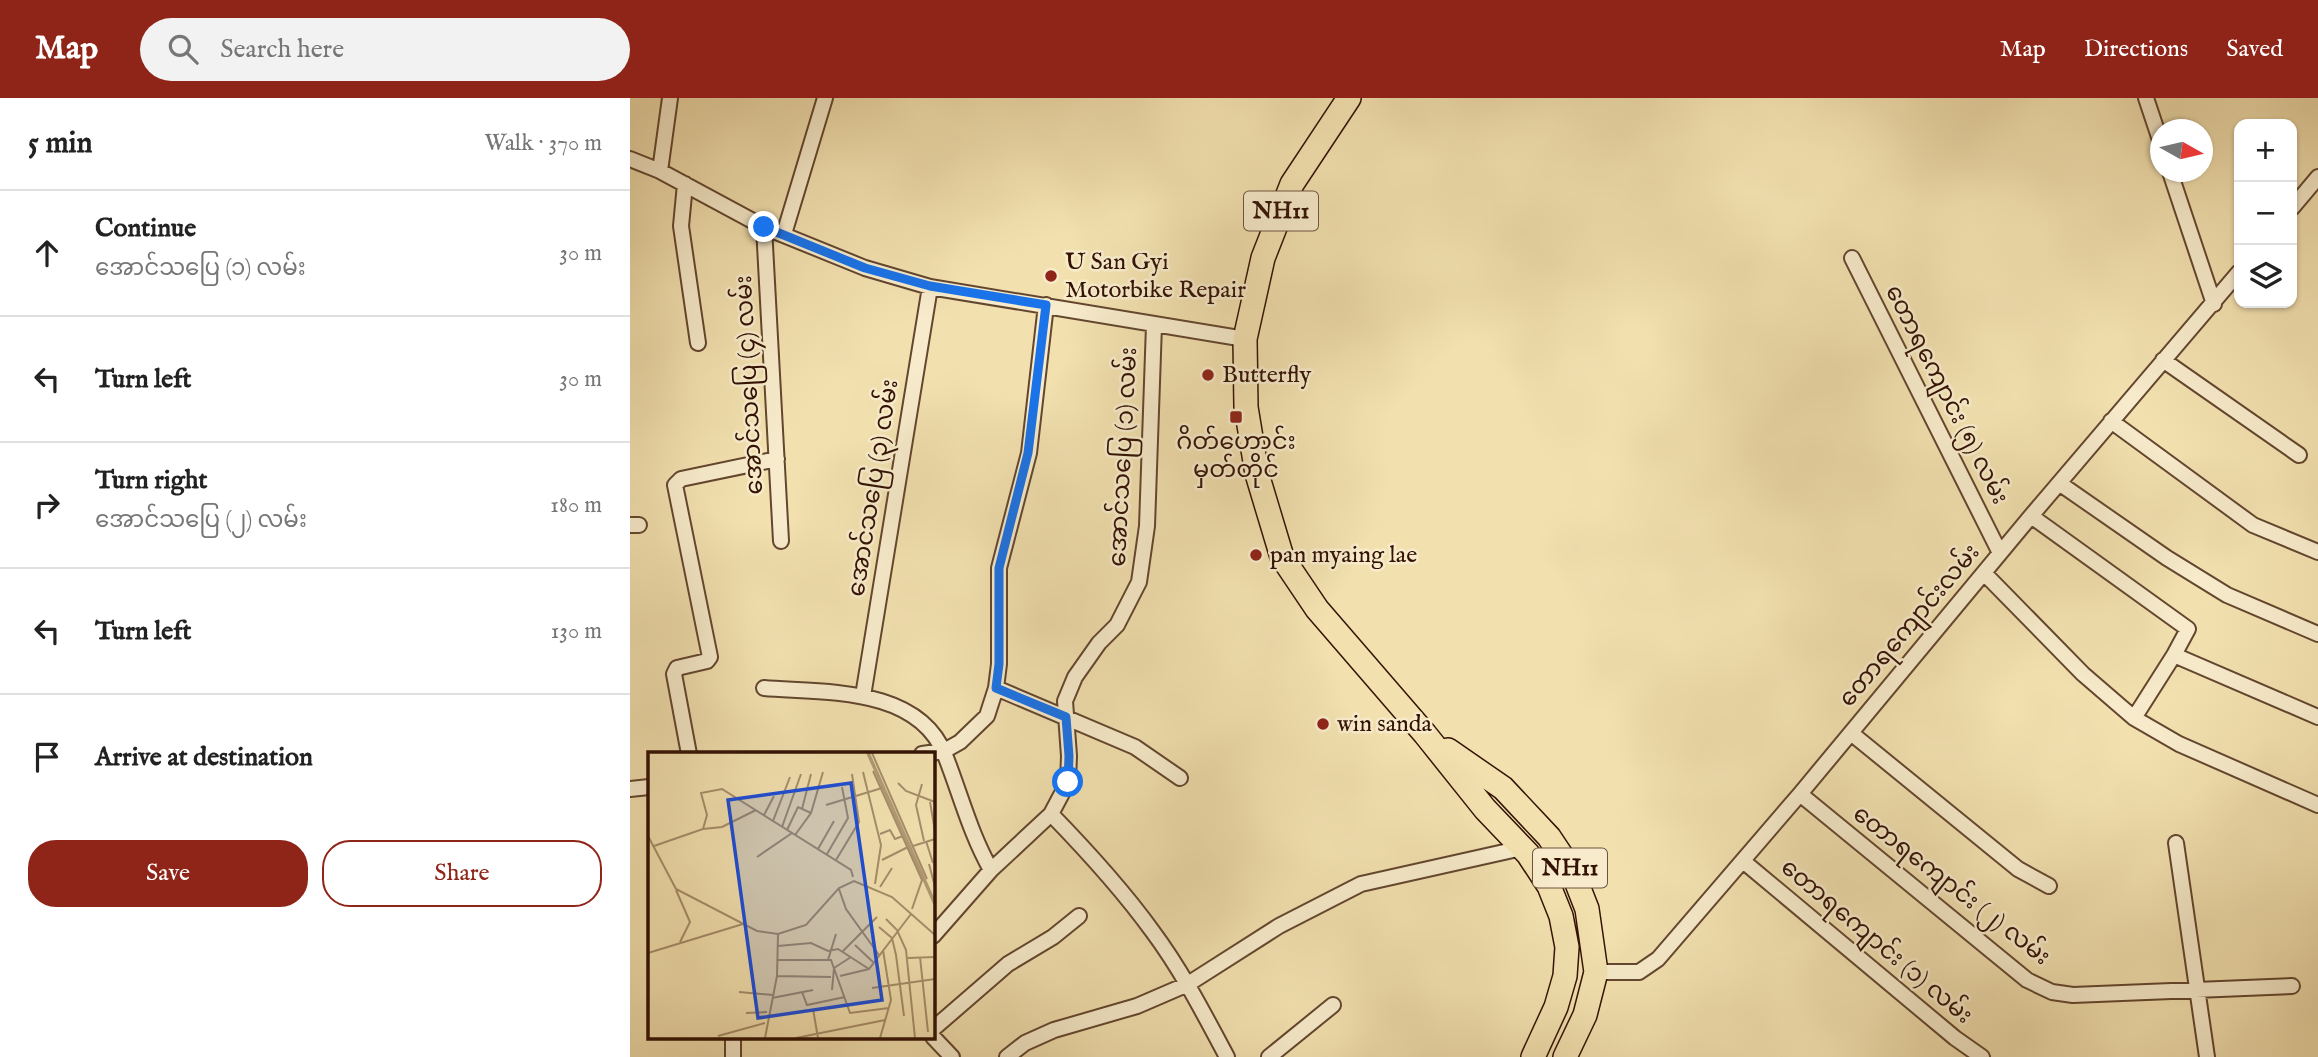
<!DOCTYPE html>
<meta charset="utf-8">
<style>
:root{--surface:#fff;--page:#f2f2f2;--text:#222;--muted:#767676;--line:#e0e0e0;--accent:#8f2418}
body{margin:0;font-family:"IM FELL English","Noto Sans Myanmar",serif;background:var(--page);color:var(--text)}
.controls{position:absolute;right:21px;top:21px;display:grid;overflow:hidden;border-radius:14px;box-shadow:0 2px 5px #0004}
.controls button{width:63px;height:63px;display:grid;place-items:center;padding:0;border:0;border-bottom:2px solid var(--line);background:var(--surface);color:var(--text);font:35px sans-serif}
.compass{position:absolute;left:1520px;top:21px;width:63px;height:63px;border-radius:50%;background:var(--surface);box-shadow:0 2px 5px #0004;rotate:98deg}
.stop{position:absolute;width:21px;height:21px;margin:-16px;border:5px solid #1a73e8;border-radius:50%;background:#fff}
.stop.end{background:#1a73e8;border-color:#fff;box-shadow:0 2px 7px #0008}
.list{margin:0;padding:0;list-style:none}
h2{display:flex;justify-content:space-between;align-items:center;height:91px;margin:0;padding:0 28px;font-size:30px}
h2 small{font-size:23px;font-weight:400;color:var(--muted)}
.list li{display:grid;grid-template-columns:46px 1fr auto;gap:21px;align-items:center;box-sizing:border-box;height:126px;padding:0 28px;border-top:2px solid var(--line)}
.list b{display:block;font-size:26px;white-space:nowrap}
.list p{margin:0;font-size:23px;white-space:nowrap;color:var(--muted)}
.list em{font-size:23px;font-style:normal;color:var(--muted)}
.actions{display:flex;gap:14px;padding:21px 28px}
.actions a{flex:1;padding:16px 0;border:2px solid var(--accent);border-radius:28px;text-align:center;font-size:24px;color:var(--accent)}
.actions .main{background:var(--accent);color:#fff}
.icon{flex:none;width:38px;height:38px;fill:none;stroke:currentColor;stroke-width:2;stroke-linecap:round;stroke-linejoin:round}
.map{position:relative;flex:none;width:1688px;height:959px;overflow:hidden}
header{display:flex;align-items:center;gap:42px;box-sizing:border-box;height:98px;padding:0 35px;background:var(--accent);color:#fff}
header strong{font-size:33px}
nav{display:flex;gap:38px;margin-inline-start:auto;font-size:24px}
.search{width:490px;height:63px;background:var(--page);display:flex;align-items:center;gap:18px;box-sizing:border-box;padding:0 24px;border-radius:38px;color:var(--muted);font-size:26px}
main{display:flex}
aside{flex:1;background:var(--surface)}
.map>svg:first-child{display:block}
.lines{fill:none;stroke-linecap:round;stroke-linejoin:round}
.minor-casing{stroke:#63462f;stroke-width:18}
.trunk-casing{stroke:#331204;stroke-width:26}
.minor{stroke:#f7ebcb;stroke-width:14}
.trunk{stroke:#f2e0af;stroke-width:23}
.route{stroke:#1a73e8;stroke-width:9}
.poi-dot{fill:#8f2418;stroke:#f7ebcb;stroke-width:2.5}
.labels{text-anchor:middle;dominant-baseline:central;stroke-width:5;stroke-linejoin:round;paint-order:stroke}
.shield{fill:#f7ebcb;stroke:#6e5340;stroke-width:2}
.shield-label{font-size:23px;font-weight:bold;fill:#331204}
.poi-label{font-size:24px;fill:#331204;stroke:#f7ebcb;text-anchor:start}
.street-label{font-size:24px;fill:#331204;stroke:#f7ebcb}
.inset-river{fill:none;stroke:#b19a75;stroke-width:3.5}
.inset-road{fill:none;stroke:#a68e6b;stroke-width:2}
.view{fill:#1d4ed8;fill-opacity:0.15;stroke:#1d4ed8;stroke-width:3.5}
.inset-edge{fill:none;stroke:#331204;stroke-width:3.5}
</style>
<header>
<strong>Map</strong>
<div class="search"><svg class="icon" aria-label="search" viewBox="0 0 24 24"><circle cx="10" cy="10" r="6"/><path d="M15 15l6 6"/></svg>Search here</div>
<nav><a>Map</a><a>Directions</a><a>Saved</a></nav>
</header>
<main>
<aside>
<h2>5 min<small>Walk · 370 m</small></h2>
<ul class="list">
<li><svg class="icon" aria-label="ahead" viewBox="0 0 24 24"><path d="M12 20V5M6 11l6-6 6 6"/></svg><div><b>Continue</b><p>အောင်သပြေ (၁) လမ်း</p></div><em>30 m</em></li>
<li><svg class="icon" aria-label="left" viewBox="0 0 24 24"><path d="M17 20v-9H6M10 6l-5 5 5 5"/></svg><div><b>Turn left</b></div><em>30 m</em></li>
<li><svg class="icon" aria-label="right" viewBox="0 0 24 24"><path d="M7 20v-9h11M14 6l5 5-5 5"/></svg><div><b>Turn right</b><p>အောင်သပြေ (၂) လမ်း</p></div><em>180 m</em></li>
<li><svg class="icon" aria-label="left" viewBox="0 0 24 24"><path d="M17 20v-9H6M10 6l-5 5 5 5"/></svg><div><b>Turn left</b></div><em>130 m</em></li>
<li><svg class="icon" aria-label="arrive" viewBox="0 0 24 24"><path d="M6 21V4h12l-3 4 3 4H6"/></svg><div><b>Arrive at destination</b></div></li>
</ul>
<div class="actions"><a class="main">Save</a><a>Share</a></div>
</aside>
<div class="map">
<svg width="1688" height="959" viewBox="0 0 1688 959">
<rect width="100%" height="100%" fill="#f2e0af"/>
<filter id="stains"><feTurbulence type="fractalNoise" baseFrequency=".00286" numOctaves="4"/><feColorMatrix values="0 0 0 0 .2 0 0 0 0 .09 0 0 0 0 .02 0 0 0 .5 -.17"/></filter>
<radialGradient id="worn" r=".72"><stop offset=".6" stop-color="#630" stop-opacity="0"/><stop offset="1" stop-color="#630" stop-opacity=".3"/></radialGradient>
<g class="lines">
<g class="minor-casing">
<path id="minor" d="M1516 0 1531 45
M0 61 30 73 134 129 235 170 300 189 615 241
M30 73 40 0
M1540 74 1584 206
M55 86 51 128 68 245
M1662 110 1688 79
M134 129 151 443
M154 136 195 0
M1222 160 1370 455
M1533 262 1669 357
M1481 323 1623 427 1688 454
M1429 385 1537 460 1597 497 1688 536
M1401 418 1558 531 1544 557 1504 620
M0 427H9
M1354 475 1453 576 1504 620 1549 646 1688 707
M1544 557 1688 619
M134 590C194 595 288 588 315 657 330 695 340 735 361 772
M366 590 505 649 550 680
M233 598 300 189
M1221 635 1388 771 1419 788
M59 656 44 576 47 570 77 563 80 559 45 387 51 381 147 361
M292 656 314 653 330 644 357 618 366 590 369 566V470L399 355 416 207
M0 691 19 689
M1170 696 1397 882 1422 894 1443 897 1662 888
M421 716C457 753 492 791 523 834 552 873 574 916 597 959
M1546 745 1577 959
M1113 763 1325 940 1352 959
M303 838 361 772 421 716 438 684 439 658 435 603 445 579 469 545 487 527 509 484 517 428 524 227
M966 874H1009L1028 861 1170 696 1401 418 1609 174
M303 931 378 866 423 839 449 818
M303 939 322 959
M103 959V940
M377 959 395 945 424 932 507 908 558 886 649 828 731 786 892 750
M639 959 703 907"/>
</g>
<g class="trunk-casing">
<path id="trunk" d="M719 0 662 86 633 160 615 241 616 309 627 376 652 459 687 511 795 636 855 711 898 756 919 788 931 818 937 849 935 878 926 909 903 959
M818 652 873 690 919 739 943 775 957 811 966 874 955 917 935 959"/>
</g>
<use href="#minor" class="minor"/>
<use href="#trunk" class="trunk"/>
</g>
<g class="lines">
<path class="route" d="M134 129 235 170 300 188 416 207 398 355 369 470V566L366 590 436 619 439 658 438 684"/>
</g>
<g class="poi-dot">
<circle cx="421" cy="178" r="7"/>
<circle cx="578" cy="277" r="7"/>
<rect x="599" y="312" width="14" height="14" rx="3.5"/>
<circle cx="626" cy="457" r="7"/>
<circle cx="693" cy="626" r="7"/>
</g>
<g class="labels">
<g class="shield">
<rect x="614" y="93.5" width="74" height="39" rx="5"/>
<rect x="903" y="750.5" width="74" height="39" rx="5"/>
</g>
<g class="shield-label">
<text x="651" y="113">NH11</text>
<text x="940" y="770">NH11</text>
</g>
<g class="poi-label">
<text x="435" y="164">U San Gyi<tspan x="435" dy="28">Motorbike Repair</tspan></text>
<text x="592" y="277">Butterfly</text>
<text x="606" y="344" text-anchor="middle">ဂိတ်ဟောင်း<tspan x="606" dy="28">မှတ်တိုင်</tspan></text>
<text x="640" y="457">pan myaing lae</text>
<text x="707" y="626">win sanda</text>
</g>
<g class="street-label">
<text transform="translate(120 287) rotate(-93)">အောင်သပြေ (၄) လမ်း</text>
<text transform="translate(1316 297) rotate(63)">တောရကျောင်း (၅) လမ်း</text>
<text transform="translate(494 359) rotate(-87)">အောင်သပြေ (၁) လမ်း</text>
<text transform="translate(244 390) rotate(-81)">အောင်သပြေ (၃) လမ်း</text>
<text transform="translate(1280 528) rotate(-50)">တောရကျောင်းလမ်း</text>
<text transform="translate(1321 788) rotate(38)">တောရကျောင်း (၂) လမ်း</text>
<text transform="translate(1246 844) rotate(40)">တောရကျောင်း (၁) လမ်း</text>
</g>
</g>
<g transform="translate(18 654)">
<rect width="287" height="287" fill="#f2e0af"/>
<path class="inset-river" d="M220 1 287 152"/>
<path class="inset-road" d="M224 1 279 127M225 19 274 128 264 157M215 20 233 93 227 132M250 31 258 39 287 50M274 32 268 53 276 89M282 50 287 79M178 53 234 36M154 57 163 22M116 63 126 44M125 69 142 25M134 75 153 22M55 77 74 75 108 58M139 78 150 55 163 61M232 82 242 78 247 87 255 84M147 83 163 61 175 20M0 84 28 137 109 179 130 182 158 173 191 136 206 129 244 145 287 183M278 89 285 111M6 94 55 77 59 63 53 41 74 37 203 118 205 125M265 94 287 87M170 97 186 69M179 102 200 66 194 35M109 105 144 81M188 108 211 70 204 22M234 108 260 95M281 112 287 135M232 135 244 116M191 137 198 157 231 203M28 138 42 170 32 190M238 167 249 178 258 198 267 286M231 175 244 186 248 203 256 264M207 193 225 210M130 194 163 191 180 199 190 197 221 217M195 199 229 165M0 201 95 172M272 205 280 280M260 206 287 205M129 208H183L202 261 241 256M180 208 188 182M129 224 183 225M192 224 221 217 263 162M224 236 287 227M184 238 186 216 203 205M91 240 125 243M154 240 159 253 197 245M124 246 165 238M165 257 170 286M98 261 119 260M70 284 117 271M117 286 129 224 130 182M148 286 237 268M232 286 243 248 235 198"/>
<path class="view" d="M203 31 234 248 110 266 80 48Z"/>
<rect width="287" height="287" class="inset-edge"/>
</g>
<rect width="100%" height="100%" filter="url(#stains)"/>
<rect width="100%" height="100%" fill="url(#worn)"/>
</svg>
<div class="controls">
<button>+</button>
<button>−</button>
<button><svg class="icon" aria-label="layers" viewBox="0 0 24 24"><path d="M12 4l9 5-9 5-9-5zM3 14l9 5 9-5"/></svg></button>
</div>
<svg class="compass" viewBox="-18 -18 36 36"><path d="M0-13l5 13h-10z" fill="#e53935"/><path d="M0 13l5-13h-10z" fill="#767676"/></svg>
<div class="stop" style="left:438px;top:684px"></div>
<div class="stop end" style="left:134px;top:129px"></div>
</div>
</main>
